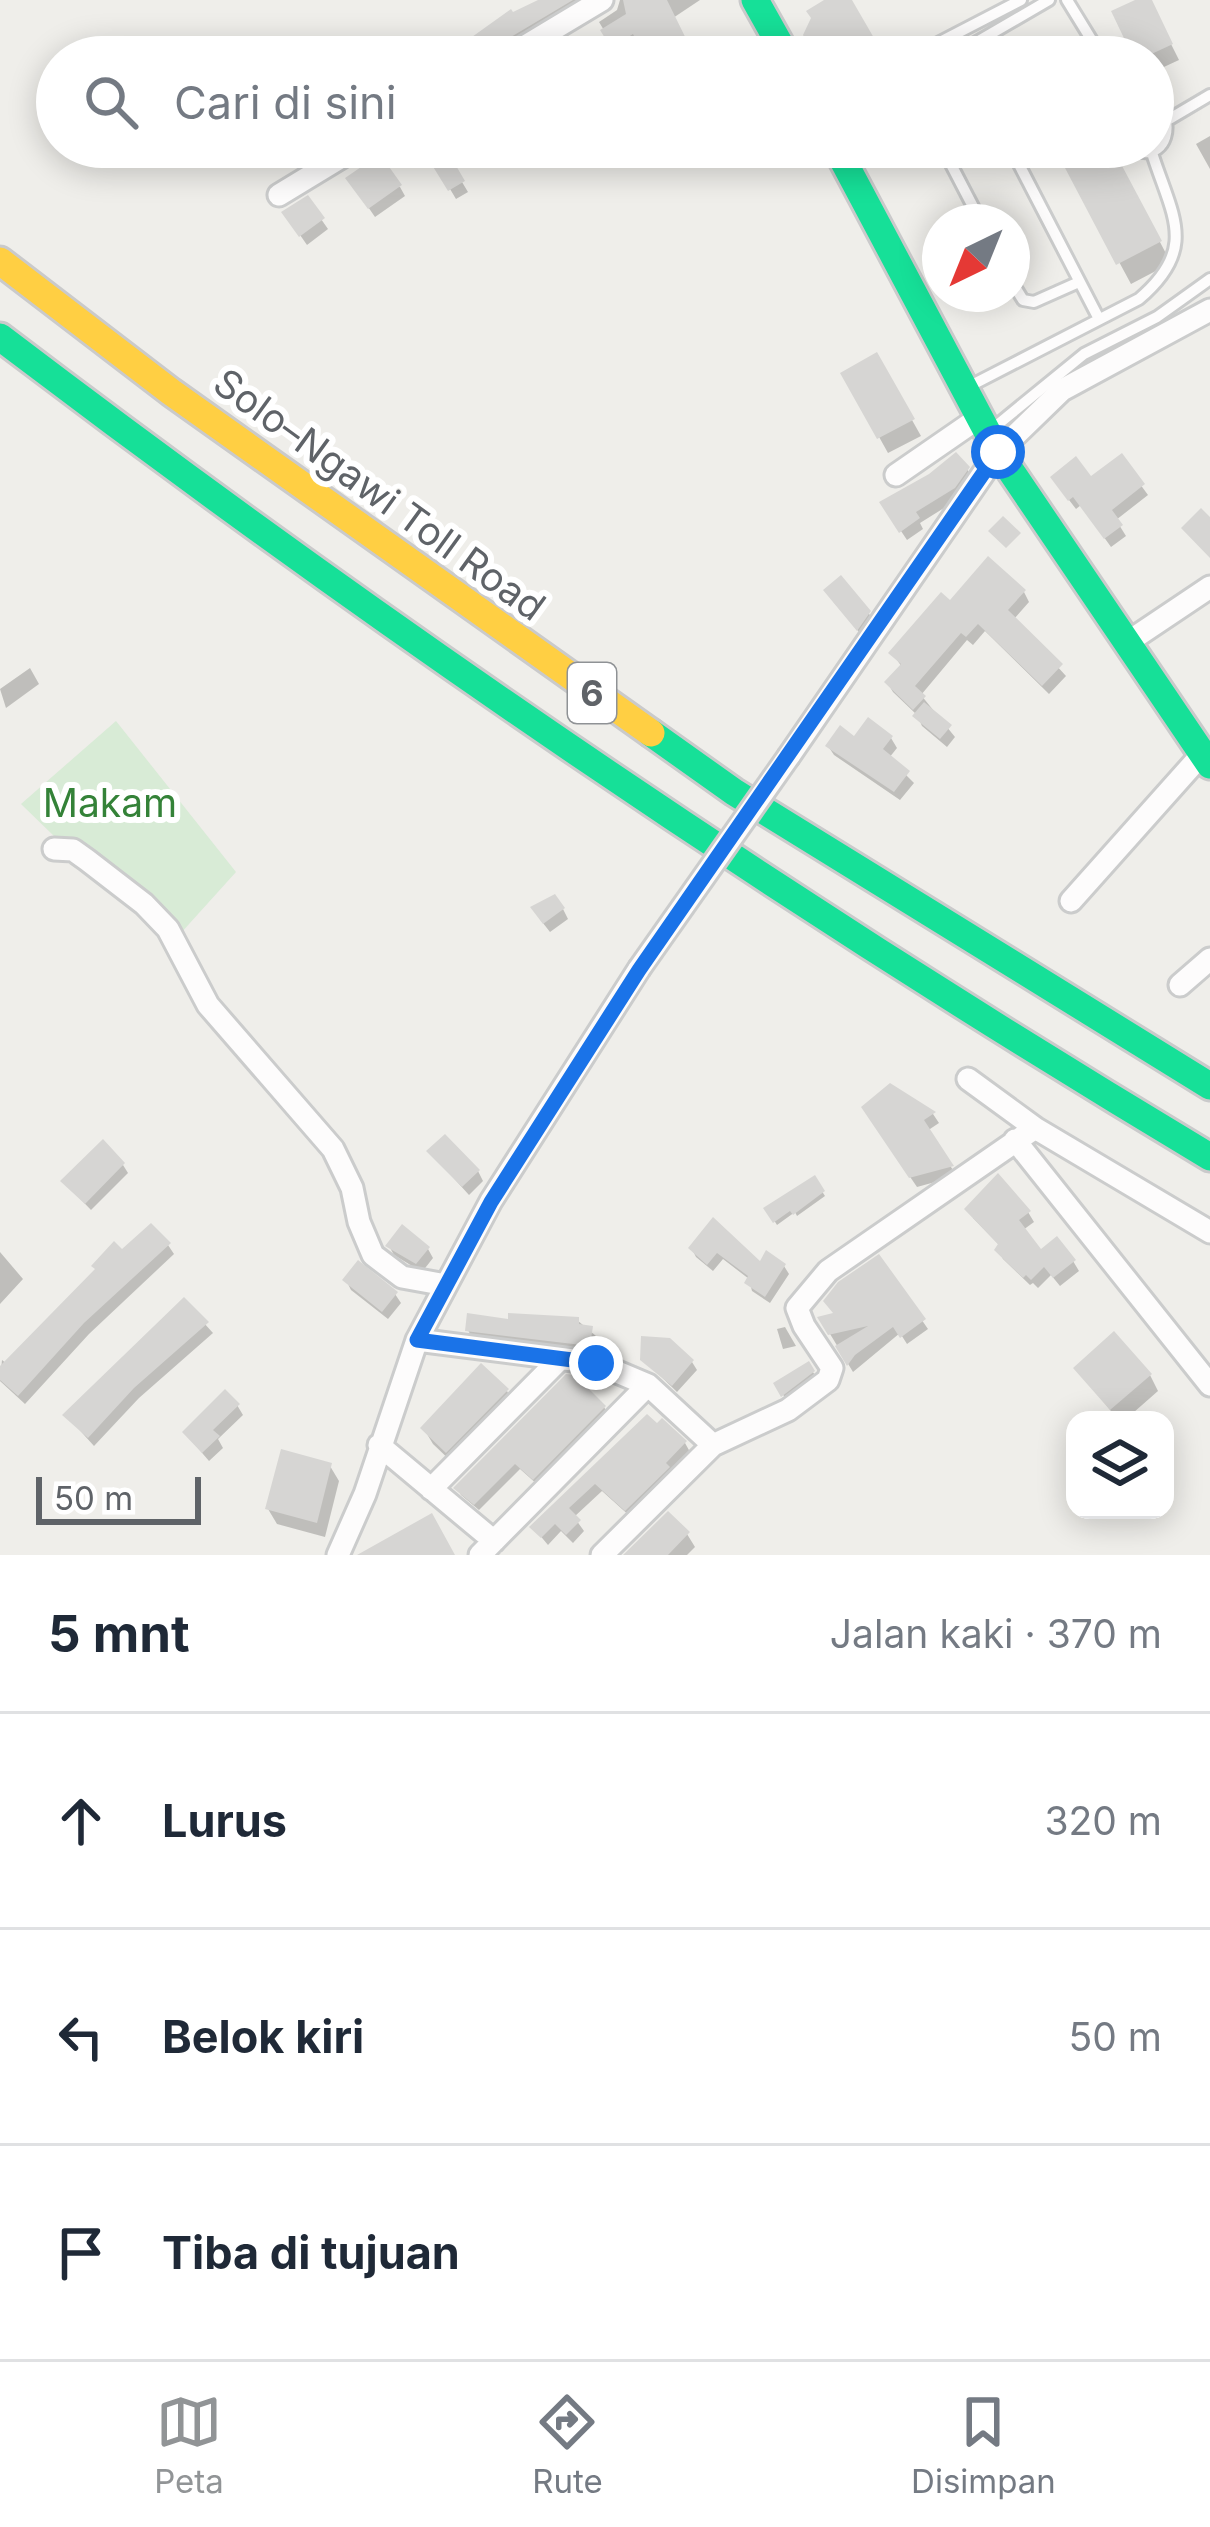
<!DOCTYPE html>
<html lang="id">
<meta charset="utf-8">
<style>
:root{--surface:#fff;--page:#f2f2f3;--text:#1f2937;--muted:#747a83;--line:#e0e1e3;--accent:#919496}
body{margin:0;font-family:Inter,sans-serif;background:var(--page);color:var(--text)}
.controls{position:absolute;right:36px;bottom:36px;display:grid;overflow:hidden;border-radius:24px;box-shadow:0 6px 30px #0003}
.controls button{width:108px;height:108px;display:grid;place-items:center;padding:0;border:0;border-bottom:3px solid var(--line);background:var(--surface);color:var(--text);font:60px sans-serif}
.compass{position:absolute;left:922px;top:204px;width:108px;height:108px;border-radius:50%;background:var(--surface);box-shadow:0 6px 30px #0003;rotate:223deg}
.scale{position:absolute;left:36px;bottom:30px;width:165px;box-sizing:border-box;padding-left:12px;border:6px solid #5f6368;border-top:0;font-size:33px;line-height:42px;white-space:nowrap;color:#5f6368;-webkit-text-stroke:9px #fff;paint-order:stroke}
.stop{position:absolute;width:36px;height:36px;margin:-27px;border:9px solid #1a73e8;border-radius:50%;background:#fff}
.stop.end{background:#1a73e8;border-color:#fff;box-shadow:0 3px 12px #0008}
.list{margin:0;padding:0;list-style:none}
h2{display:flex;justify-content:space-between;align-items:center;height:156px;margin:0;padding:0 48px;font-size:51px}
h2 small{font-size:39px;font-weight:400;color:var(--muted)}
.list li{display:grid;grid-template-columns:78px 1fr auto;gap:36px;align-items:center;box-sizing:border-box;height:216px;padding:0 48px;border-top:3px solid var(--line)}
.list b{display:block;font-size:45px;white-space:nowrap}
.list em{font-size:39px;font-style:normal;color:var(--muted)}
.icon{flex:none;width:66px;height:66px;fill:none;stroke:currentColor;stroke-width:2;stroke-linecap:round;stroke-linejoin:round}
.map{position:relative;flex:none;width:1210px;height:1555px;overflow:hidden}
.search{position:absolute;background:var(--surface);box-shadow:0 6px 30px #0003;left:36px;right:36px;top:36px;height:132px;display:flex;align-items:center;gap:30px;box-sizing:border-box;padding:0 42px;border-radius:66px;color:var(--muted);font-size:45px}
.sheet{height:804px;background:var(--surface)}
nav{display:flex;justify-content:space-around;align-items:center;box-sizing:border-box;height:168px;border-top:3px solid var(--line);background:var(--surface);font-size:33px;color:var(--muted)}
nav a{display:grid;justify-items:center;gap:6px}
nav .on{color:var(--accent)}
.map>svg:first-child{display:block}
.green{fill:#d8ebd6}
.shadow{fill:#0003}
.building{fill:#d6d5d3}
.lines{fill:none;stroke-linecap:round;stroke-linejoin:round}
.lane-casing{stroke:#cbcccc;stroke-width:16}
.street-casing{stroke:#cbcccc;stroke-width:27}
.fast-casing{stroke:#cacacb;stroke-width:33}
.slow-casing{stroke:#cacacb;stroke-width:33}
.lane{stroke:#fdfcfc;stroke-width:10}
.street{stroke:#fdfcfc;stroke-width:21}
.fast{stroke:#16e098;stroke-width:27}
.slow{stroke:#ffcf43;stroke-width:27}
.street-bridge-casing{stroke:#cbcccc;stroke-width:27;stroke-linecap:butt}
.street-bridge{stroke:#fdfcfc;stroke-width:21}
.route{stroke:#1a73e8;stroke-width:15}
.labels{text-anchor:middle;dominant-baseline:central;stroke-width:12;stroke-linejoin:round;paint-order:stroke}
.shield{fill:#fff;stroke:#8f9295;stroke-width:3}
.shield-label{font-size:36px;font-weight:bold;fill:#5f6368}
.street-label{font-size:39px;fill:#5f6368;stroke:#fff}
.park-label{font-size:39px;fill:#348238;stroke:#fff}
</style>
<div class="map">
<svg width="1210" height="1555" viewBox="0 0 1210 1555">
<rect width="100%" height="100%" fill="#efeeea"/>
<path class="green" d="M116 721 236 872 180 934 75 840 55 837 21 804Z"/>
<path class="shadow" d="M545 0H597L502 57H449L512 16Z
M620 0H700L673 18 693 57H647L640 42 619 55 599 22 617 10Z
M1142 0H1149L1179 60 1153 72V57H1136Z
M1210 136V169L1196 144Z
M425 147H441L468 192 456 199Z
M1057 147H1110L1171 263 1131 284Z
M400 187 405 196 375 217 355 188Z
M307 199 328 229 307 245 291 222Z
M876 356 921 436 888 453 844 374Z
M1121 458 1148 495 1116 520 1126 536 1111 547 1081 505 1076 509 1059 487 1091 480Z
M967 469 973 479 960 498 920 523 923 529 907 540 883 504Z
M1024 592 1029 602 1014 619 1066 676 1049 694 985 631 973 645 967 640 921 695 955 737 947 747 922 726 917 715 893 692 887 682 902 667 892 653 950 604Z
M832 600 868 612 874 622 864 638Z
M30 668 39 684 6 708 0 689Z
M891 738 897 748 889 758 914 783 900 800 834 755 828 746Z
M563 909 568 919 550 932 539 918Z
M890 1086 933 1114 939 1123 927 1131 957 1176 917 1187 870 1118Z
M430 1152 478 1171 483 1181 469 1195Z
M123 1165 128 1173 91 1210 64 1182Z
M814 1179 825 1196 797 1216 795 1212 777 1225 767 1209Z
M1028 1212 1034 1222 1023 1230 1041 1253 1073 1261 1079 1271 1060 1286 1051 1275 1038 1288 1033 1283 1030 1285 1003 1259 998 1250 1000 1246 973 1218Z
M714 1222 761 1265 784 1266 789 1274 770 1303 752 1291 749 1279 723 1259 713 1271 696 1257 692 1249Z
M168 1245 174 1254 89 1334 25 1404 0 1381 2 1360 7 1364 122 1254Z
M389 1246 428 1249 433 1258 422 1272 394 1255Z
M0 1252 23 1279 0 1304Z
M879 1258 928 1329 907 1344 900 1333 853 1372 821 1319 836 1315Z
M346 1280 395 1294 401 1303 388 1319 351 1290Z
M184 1301 213 1333 139 1398 94 1446 66 1415Z
M577 1320 596 1336 593 1352 472 1338 468 1330 510 1323Z
M785 1327 796 1346 783 1349 777 1329Z
M643 1359 692 1362 697 1370 677 1392Z
M808 1365 815 1375 785 1398 777 1384Z
M1077 1368 1150 1375 1158 1391 1125 1420H1118Z
M507 1391 515 1406 456 1466 433 1444 424 1429Z
M237 1405 243 1415 218 1439 223 1448 209 1461 185 1433Z
M604 1407 608 1414 538 1485 520 1469 479 1510 461 1495 457 1488Z
M647 1418 685 1443 690 1452 632 1518 602 1491 574 1517 584 1531 573 1543 561 1531 548 1545 533 1527Z
M330 1466 339 1481 325 1537 277 1524 268 1509Z
M687 1534 695 1547 687 1555H628Z"/>
<path class="building" d="M538 0H573L499 44 492 57H444L511 9 513 12Z
M623 0H667L695 57H644L633 34 611 48 600 30 626 14Z
M824 0H852L885 57H815L803 35 811 18 806 11Z
M1135 0H1152L1173 44 1145 57H1133L1111 11Z
M421 147H445L465 181 448 191Z
M1054 147H1112L1162 241 1116 265Z
M380 154 402 185 368 209 345 178Z
M308 195 325 218 299 237 281 212Z
M877 352 915 419 877 439 840 373Z
M956 452 970 467 955 488 916 512 920 518 899 533 879 502 929 474Z
M1122 453 1145 484 1112 510 1123 525 1104 539 1073 497 1068 501 1050 477 1076 456 1091 476Z
M1201 508 1210 517V558L1181 528Z
M1003 516 1021 533 1006 548 988 531Z
M988 556 1026 590 1008 610 1063 664 1042 686 978 624 966 637 961 633 915 686 926 696 913 710 884 682 901 664 888 653 941 592 950 600Z
M841 575 871 611 857 631 823 590Z
M924 702 952 725 940 739 912 716Z
M868 717 893 736 883 749 910 771 894 792 825 746 840 725 854 736Z
M555 894 565 908 543 924 530 907Z
M890 1083 936 1112 924 1120 954 1166 909 1178 861 1107Z
M445 1134 480 1170 462 1187 426 1151Z
M103 1139 125 1163 85 1204 60 1181Z
M998 1173 1031 1211 1019 1220 1041 1249 1057 1236 1076 1260 1053 1278 1044 1267 1031 1280 1026 1275 1023 1278 994 1250 998 1244 964 1209Z
M815 1175 825 1191 793 1215 790 1211 773 1223 763 1208Z
M713 1217 760 1261 766 1250 786 1264 765 1297 744 1283 748 1276 717 1253 707 1265 688 1248Z
M151 1223 171 1243 84 1323 18 1396 0 1380V1366L95 1269 91 1266 114 1241 122 1249Z
M402 1224 430 1247 416 1264 385 1246Z
M879 1254 926 1319 900 1338 893 1327 855 1355 847 1366 835 1346 868 1326 828 1335 817 1317 833 1313 823 1301 838 1282Z
M358 1260 398 1292 382 1312 342 1280Z
M184 1297 209 1322 134 1388 88 1438 62 1415Z
M467 1313 508 1319V1313L579 1317V1324L593 1326 590 1346 465 1331Z
M1114 1331 1152 1374 1110 1410 1073 1368Z
M641 1336 670 1338 694 1360 672 1386 640 1360Z
M809 1361 815 1371 781 1397 773 1383Z
M481 1363 509 1389 446 1453 420 1428Z
M566 1374 575 1375 606 1406 533 1480 515 1464 474 1505 453 1488Z
M225 1389 240 1404 213 1430 220 1436 202 1453 182 1432Z
M647 1414 657 1423 662 1418 687 1441 666 1463 670 1467 625 1511 595 1484 569 1508 581 1520 566 1535 555 1524 541 1538 529 1527Z
M281 1449 332 1463 317 1523 265 1509Z
M668 1511 690 1532 668 1555H623Z
M432 1513 455 1555H357Z"/>
<g class="lines">
<g class="lane-casing">
<path id="lane" d="M1067 0 1102 57
M911 57 1021 0
M951 57 1049 0
M1166 121 1210 95
M942 147 981 222
M1010 147 1099 319
M1130 147C1152 161 1170 145 1166 121L1153 111
M1012 282 1023 300 1034 302 1079 282
M966 388 1139 299C1199 248 1172 216 1152 153
M991 430 1084 354 1157 317 1210 279"/>
</g>
<g class="street-casing">
<path id="street" d="M507 57 602 0
M279 195 358 147
M896 475 980 417
M1128 642 1210 587
M789 756 998 452 1062 390 1210 310
M54 849 73 850 87 860 144 904 168 929 208 1005 333 1149 352 1188 359 1222 373 1255 402 1277 446 1285
M1071 901 1203 753
M1180 985 1210 959
M968 1079 1035 1128
M1015 1140 1210 1385
M417 1340 596 1363 648 1385 713 1445
M379 1445 494 1541
M431 1489 558 1361
M338 1555 365 1494 417 1340 491 1201 639 969
M480 1555 648 1385
M602 1555 713 1445 788 1410 828 1380 832 1368 804 1326 797 1308 828 1271 1035 1128 1210 1232"/>
</g>
<g class="fast-casing">
<path id="fast" d="M755 0 787 57
M836 147 998 452 1210 765
M0 337C389 633 791 906 1210 1157
M651 733 734 792 1210 1086"/>
</g>
<g class="slow-casing">
<path id="slow" d="M0 261 171 392 651 733"/>
</g>
<use href="#lane" class="lane"/>
<use href="#street" class="street"/>
<use href="#fast" class="fast"/>
<use href="#slow" class="slow"/>
<g class="street-bridge-casing">
<path id="street-bridge" d="M639 969 789 756"/>
</g>
<use href="#street-bridge" class="street-bridge"/>
</g>
<g class="lines">
<path class="route" d="M596 1363 417 1340 491 1202 639 970 998 452"/>
</g>
<g class="labels">
<rect class="shield" x="568" y="663" width="48" height="60" rx="9"/>
<g class="shield-label">
<text x="592" y="693">6</text>
</g>
<g class="street-label">
<text transform="translate(380 494) rotate(36)">Solo–Ngawi Toll Road</text>
</g>
<g class="park-label">
<text x="110" y="802">Makam</text>
</g>
</g>
</svg>
<div class="controls">
<button><svg class="icon" aria-label="layers" viewBox="0 0 24 24"><path d="M12 4l9 5-9 5-9-5zM3 14l9 5 9-5"/></svg></button>
</div>
<svg class="compass" viewBox="-18 -18 36 36"><path d="M0-13l5 13h-10z" fill="#e53935"/><path d="M0 13l5-13h-10z" fill="#747a83"/></svg>
<div class="scale">50 m</div>
<div class="stop" style="left:998px;top:452px"></div>
<div class="stop end" style="left:596px;top:1363px"></div>
<div class="search"><svg class="icon" aria-label="search" viewBox="0 0 24 24"><circle cx="10" cy="10" r="6"/><path d="M15 15l6 6"/></svg>Cari di sini</div>
</div>
<section class="sheet">
<h2>5 mnt<small>Jalan kaki · 370 m</small></h2>
<ul class="list">
<li><svg class="icon" aria-label="ahead" viewBox="0 0 24 24"><path d="M12 20V5M6 11l6-6 6 6"/></svg><div><b>Lurus</b></div><em>320 m</em></li>
<li><svg class="icon" aria-label="left" viewBox="0 0 24 24"><path d="M17 20v-9H6M10 6l-5 5 5 5"/></svg><div><b>Belok kiri</b></div><em>50 m</em></li>
<li><svg class="icon" aria-label="arrive" viewBox="0 0 24 24"><path d="M6 21V4h12l-3 4 3 4H6"/></svg><div><b>Tiba di tujuan</b></div></li>
</ul>
</section>
<nav>
<a class="on"><svg class="icon" aria-label="map" viewBox="0 0 24 24"><path d="M3 6l6-2 6 2 6-2v14l-6 2-6-2-6 2zM9 4v14M15 6v14"/></svg>Peta</a>
<a><svg class="icon" aria-label="directions" viewBox="0 0 24 24"><path d="M12 3l9 9-9 9-9-9zM9 14v-3h6M13 9l2 2-2 2"/></svg>Rute</a>
<a><svg class="icon" aria-label="saved" viewBox="0 0 24 24"><path d="M7 4h10v16l-5-4-5 4z"/></svg>Disimpan</a>
</nav>
